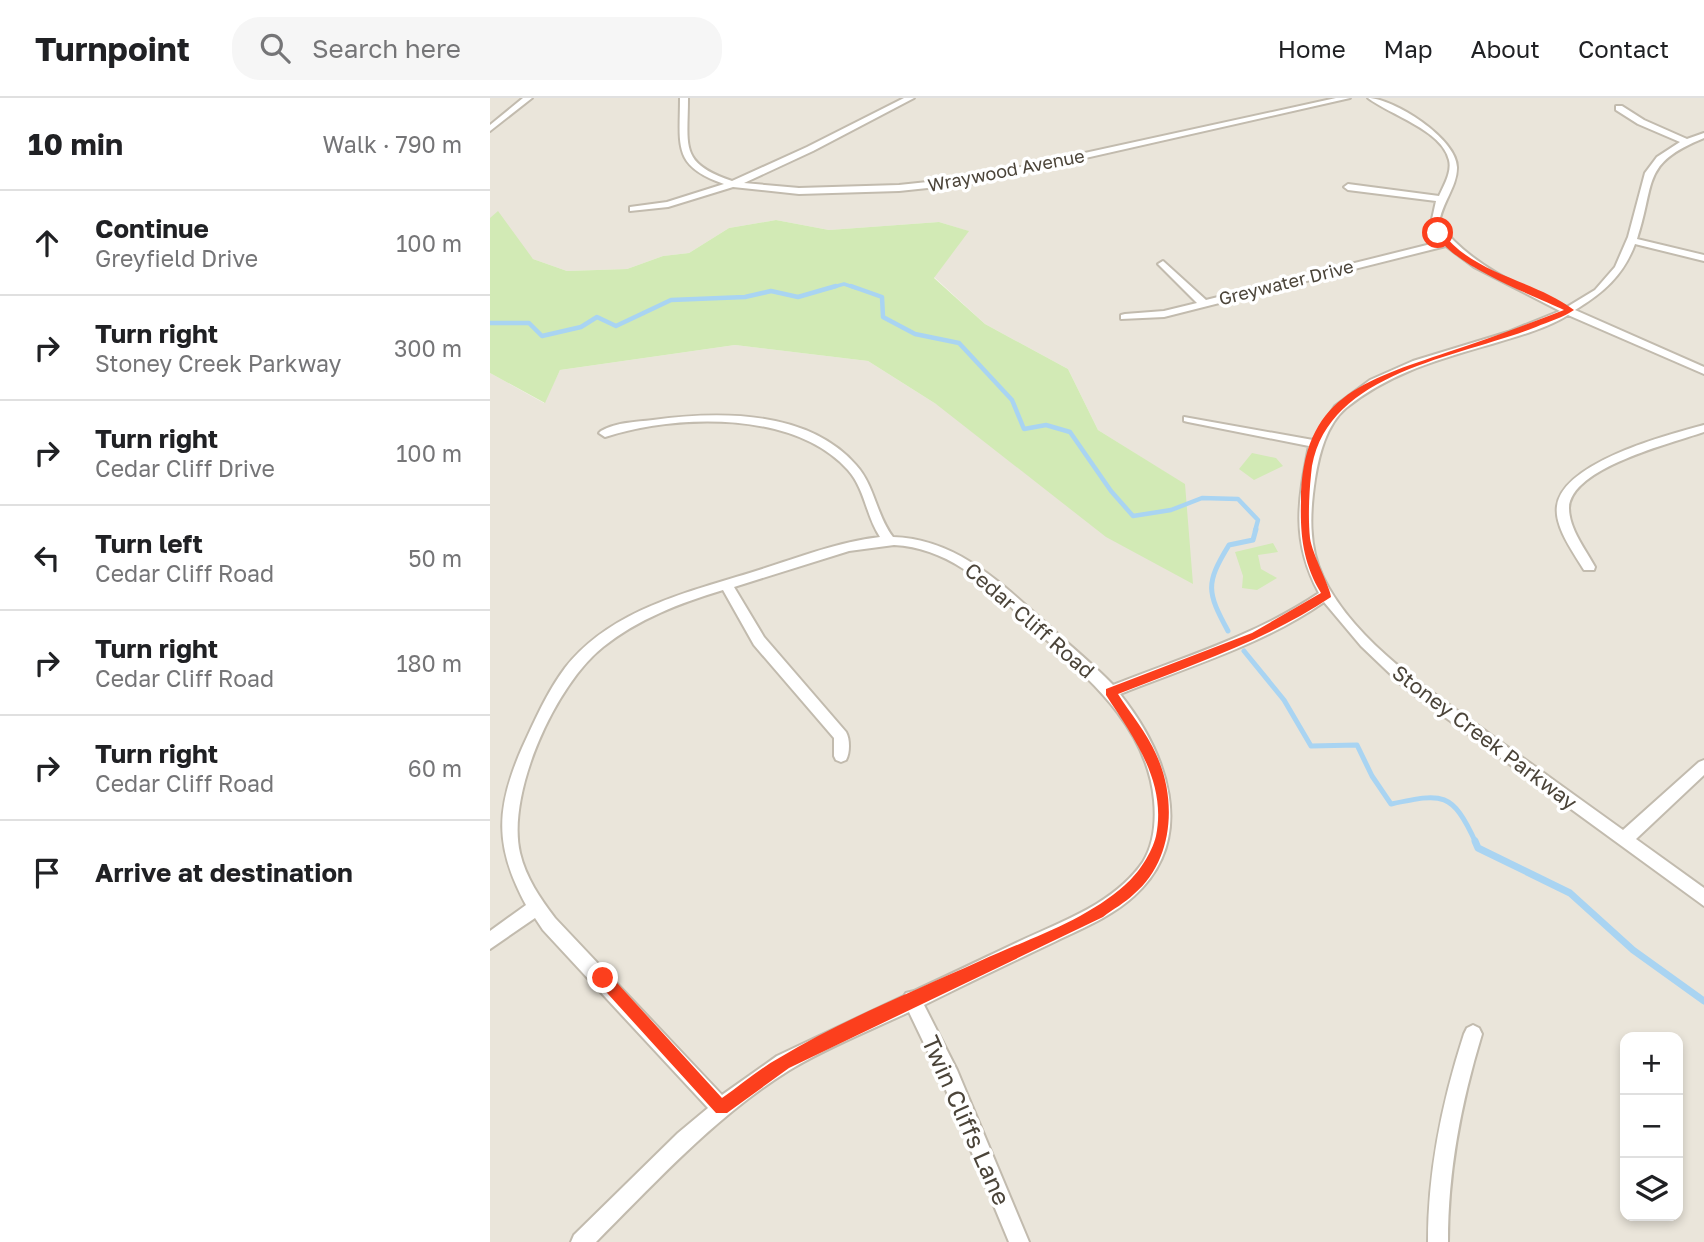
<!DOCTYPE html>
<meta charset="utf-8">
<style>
:root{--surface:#fff;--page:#f6f6f6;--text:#202124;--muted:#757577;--line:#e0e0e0}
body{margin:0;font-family:"Golos Text",sans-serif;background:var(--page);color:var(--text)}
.controls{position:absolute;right:21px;bottom:21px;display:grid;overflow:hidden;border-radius:14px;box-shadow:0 4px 10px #0003}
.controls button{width:63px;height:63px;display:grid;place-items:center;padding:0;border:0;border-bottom:2px solid var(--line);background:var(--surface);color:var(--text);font:35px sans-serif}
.stop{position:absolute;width:21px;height:21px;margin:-16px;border:5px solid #fc3f1d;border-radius:50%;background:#fff}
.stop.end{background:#fc3f1d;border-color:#fff;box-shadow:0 2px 7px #0008}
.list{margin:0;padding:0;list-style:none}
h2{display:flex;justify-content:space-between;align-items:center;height:91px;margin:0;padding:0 28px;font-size:30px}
h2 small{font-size:23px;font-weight:400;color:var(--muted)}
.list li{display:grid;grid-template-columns:46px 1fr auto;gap:21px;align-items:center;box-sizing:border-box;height:105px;padding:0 28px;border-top:2px solid var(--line)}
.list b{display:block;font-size:26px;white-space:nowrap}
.list p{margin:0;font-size:23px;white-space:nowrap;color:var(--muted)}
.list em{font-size:23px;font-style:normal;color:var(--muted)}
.icon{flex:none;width:38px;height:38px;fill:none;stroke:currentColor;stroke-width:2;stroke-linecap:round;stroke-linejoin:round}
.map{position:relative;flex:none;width:1214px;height:1144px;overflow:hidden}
header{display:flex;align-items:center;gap:42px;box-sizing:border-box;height:98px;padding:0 35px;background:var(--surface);border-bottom:2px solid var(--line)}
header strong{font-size:33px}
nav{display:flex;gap:38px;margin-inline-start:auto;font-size:24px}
.search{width:490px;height:63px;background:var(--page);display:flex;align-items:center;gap:18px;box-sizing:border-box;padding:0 24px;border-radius:28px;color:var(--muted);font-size:26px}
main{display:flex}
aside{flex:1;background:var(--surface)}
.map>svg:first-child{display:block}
.residential{fill:#eae5da;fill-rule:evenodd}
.green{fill:#d2eab5}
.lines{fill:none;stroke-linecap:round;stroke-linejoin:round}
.stream-far3{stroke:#a9d4f2;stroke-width:3.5}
.stream-far2{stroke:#a9d4f2;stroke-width:4.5}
.stream-far1{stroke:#a9d4f2;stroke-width:5}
.stream{stroke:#a9d4f2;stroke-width:7}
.minor-casing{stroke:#c2bbae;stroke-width:4}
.minor{fill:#fff;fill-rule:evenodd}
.route{fill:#fc3f1d}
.labels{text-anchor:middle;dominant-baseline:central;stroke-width:7;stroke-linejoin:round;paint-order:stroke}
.far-street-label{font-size:18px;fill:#4b4439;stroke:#fff}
.street-label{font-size:21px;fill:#4b4439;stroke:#fff}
.near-street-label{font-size:24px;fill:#4b4439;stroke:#fff}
</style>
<header>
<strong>Turnpoint</strong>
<div class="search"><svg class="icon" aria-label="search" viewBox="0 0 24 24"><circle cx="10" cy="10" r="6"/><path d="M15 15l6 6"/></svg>Search here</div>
<nav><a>Home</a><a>Map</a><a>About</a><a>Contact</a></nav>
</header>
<main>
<aside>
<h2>10 min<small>Walk · 790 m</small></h2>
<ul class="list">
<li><svg class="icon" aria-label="ahead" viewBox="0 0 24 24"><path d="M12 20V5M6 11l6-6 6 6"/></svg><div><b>Continue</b><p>Greyfield Drive</p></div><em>100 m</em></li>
<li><svg class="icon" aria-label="right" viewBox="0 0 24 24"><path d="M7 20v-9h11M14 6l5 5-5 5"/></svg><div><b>Turn right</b><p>Stoney Creek Parkway</p></div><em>300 m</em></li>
<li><svg class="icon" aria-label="right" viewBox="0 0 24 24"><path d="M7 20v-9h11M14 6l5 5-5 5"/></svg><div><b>Turn right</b><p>Cedar Cliff Drive</p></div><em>100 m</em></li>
<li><svg class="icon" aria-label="left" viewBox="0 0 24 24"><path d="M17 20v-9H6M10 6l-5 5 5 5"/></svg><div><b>Turn left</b><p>Cedar Cliff Road</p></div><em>50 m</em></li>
<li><svg class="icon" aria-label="right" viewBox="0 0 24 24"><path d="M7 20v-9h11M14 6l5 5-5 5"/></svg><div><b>Turn right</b><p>Cedar Cliff Road</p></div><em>180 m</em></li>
<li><svg class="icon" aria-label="right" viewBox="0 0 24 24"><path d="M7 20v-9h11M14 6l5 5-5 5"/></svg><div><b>Turn right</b><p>Cedar Cliff Road</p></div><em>60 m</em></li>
<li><svg class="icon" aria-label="arrive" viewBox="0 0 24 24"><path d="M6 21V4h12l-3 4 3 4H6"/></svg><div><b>Arrive at destination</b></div></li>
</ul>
</aside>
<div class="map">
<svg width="1214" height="1144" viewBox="0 0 1214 1144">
<rect width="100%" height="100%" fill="#f6f3ec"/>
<path class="residential" d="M0 0H1214V1144H0V275L54 305 70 272 245 247 378 263 446 306 694 386 608 332 578 271 495 226 444 179 478 133 449 124 339 132 286 122 239 130 199 155 173 158 137 171 77 173 43 161 0 120ZM1135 939H1188V1118H1135Z"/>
<path class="green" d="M8 113 43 161 77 173 137 171 173 158 199 155 239 130 286 122 339 132 449 124 479 133 444 180 495 226 578 271 608 332 695 386 703 486 616 439 446 306 378 263 245 247 70 272 55 305 0 275V120Z
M762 355 786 360 793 368 764 382 749 371Z
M783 445 788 454 768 457 771 471 787 480 767 492 752 490 753 478 745 454Z"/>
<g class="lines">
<path class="stream-far3" d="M340 190 354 186 366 190"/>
<path class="stream-far2" d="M361 188 392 199 393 219 425 236 469 245 522 302 534 331 556 327 580 334 621 393 643 418 681 412 712 400 748 401 768 422 765 433
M0 225H39L52 238 91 229 107 219 126 228 181 202 255 199 281 193 308 199 346 188"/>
<path class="stream-far1" d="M738 533C717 494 715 486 739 447L763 442 766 431
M754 553 794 602 821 648 867 647 882 678 901 706C953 695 962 693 986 745"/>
<path class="stream" d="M985 743 988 750 1080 795 1143 852 1214 903"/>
<g class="minor-casing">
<path id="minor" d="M33 0H42L0 33V27Z
M190 0H198C198 49 189 65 242 83L317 49 414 0H424L323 53 254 85 309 90 409 87 485 79 846 0H860L485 85 409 93 309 96 243 89 178 109 140 113V109L177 104 234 86C182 68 190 48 190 0Z
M878 0C903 0 968 41 967 70 967 89 951 106 949 126 980 167 1031 189 1077 209L1105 192 1125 169 1138 139 1155 75 1167 59 1190 44 1148 26 1126 12V8H1132L1154 22 1197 41 1214 35V40C1150 66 1166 84 1147 141L1214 157V163L1145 146C1133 178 1113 195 1085 212L1214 269V276L1078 217C1057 230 1029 238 1005 245 951 261 900 274 856 310 836 327 829 357 825 381 820 414 818 448 833 479 865 545 942 594 1001 637 1045 669 1089 700 1133 732L1209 664 1214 662V677L1146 741 1214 790V808L915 590 871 548 834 504C772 547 700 568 630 596 676 654 709 739 644 798 620 820 588 832 560 846 518 866 476 886 434 907L467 972 539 1144H519L453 985 419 914C381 932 333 951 298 973 225 1019 166 1084 106 1144H81L84 1137 188 1035 218 1010 53 832 45 820 0 851V833L36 807C4 748 6 710 32 650 45 622 57 594 75 570 121 511 199 494 266 473 307 460 347 444 390 439 376 418 375 391 358 372 304 312 185 316 115 339L109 335 111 333C127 324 146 324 163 322 230 313 318 312 366 367 385 388 386 417 403 439 468 441 513 487 559 528 580 548 603 566 623 587 694 559 765 538 829 495 801 443 808 403 819 348L698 324 694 323V319L823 342 845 308 880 282 923 263 1018 234 1070 213 984 169 956 148 674 219 631 221V217L635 216 674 213 707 205 668 166 673 163 716 202 953 143 941 126 946 103 858 92 854 89 858 86 949 98C954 87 962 74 959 62 952 32 900 17 878 0ZM404 447C466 450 508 498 550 536 601 583 657 629 664 702 666 723 664 746 653 764 625 805 573 823 530 843 494 860 459 877 424 893L416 895 414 898 287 958 232 997 65 820C50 800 36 780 30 755 16 695 66 586 113 549 148 521 190 505 233 492L264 547 344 640V658L346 662 351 664 356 662C360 655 360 641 356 634L274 539 244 489 359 453Z
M1214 327V334C1182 345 1080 370 1079 410 1079 431 1096 452 1105 469L1104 472H1094C1084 455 1064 429 1067 408 1073 364 1177 337 1214 327Z
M983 927 989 930 992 936C971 1005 958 1072 958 1144H938C938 1072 952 1004 974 936L977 930Z"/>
</g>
<use href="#minor" class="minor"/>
</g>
<path class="route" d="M946 133H951C983 177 1043 181 1084 212 1074 219 1058 224 1046 229 968 260 831 274 821 377 819 396 818 421 820 440 822 456 841 491 841 499 775 543 701 567 628 596 640 615 657 635 666 656 687 701 684 762 644 796 635 805 623 811 613 819L299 970 237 1015H226L108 885V875H118L232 1000C251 987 269 971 289 960 350 923 424 893 490 863 538 841 595 823 635 787 648 776 662 755 666 738 677 684 644 640 616 597V591L762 535 831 495C813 465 810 437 811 403 812 299 873 283 958 254 997 241 1035 227 1074 212 1045 198 953 164 946 133Z"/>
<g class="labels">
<g class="far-street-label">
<text transform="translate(516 72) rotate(-11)">Wraywood Avenue</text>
<text transform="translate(796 184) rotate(-14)">Greywater Drive</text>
</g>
<g class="street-label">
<text transform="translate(540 522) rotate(41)">Cedar Cliff Road</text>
<text transform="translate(995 639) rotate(37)">Stoney Creek Parkway</text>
</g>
<g class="near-street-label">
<text transform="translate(477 1022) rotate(66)">Twin Cliffs Lane</text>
</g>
</g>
</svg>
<div class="controls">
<button>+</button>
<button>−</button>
<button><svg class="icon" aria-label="layers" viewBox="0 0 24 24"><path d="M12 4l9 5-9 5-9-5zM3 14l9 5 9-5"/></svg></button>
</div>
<div class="stop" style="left:948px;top:135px"></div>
<div class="stop end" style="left:113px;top:880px"></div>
</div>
</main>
